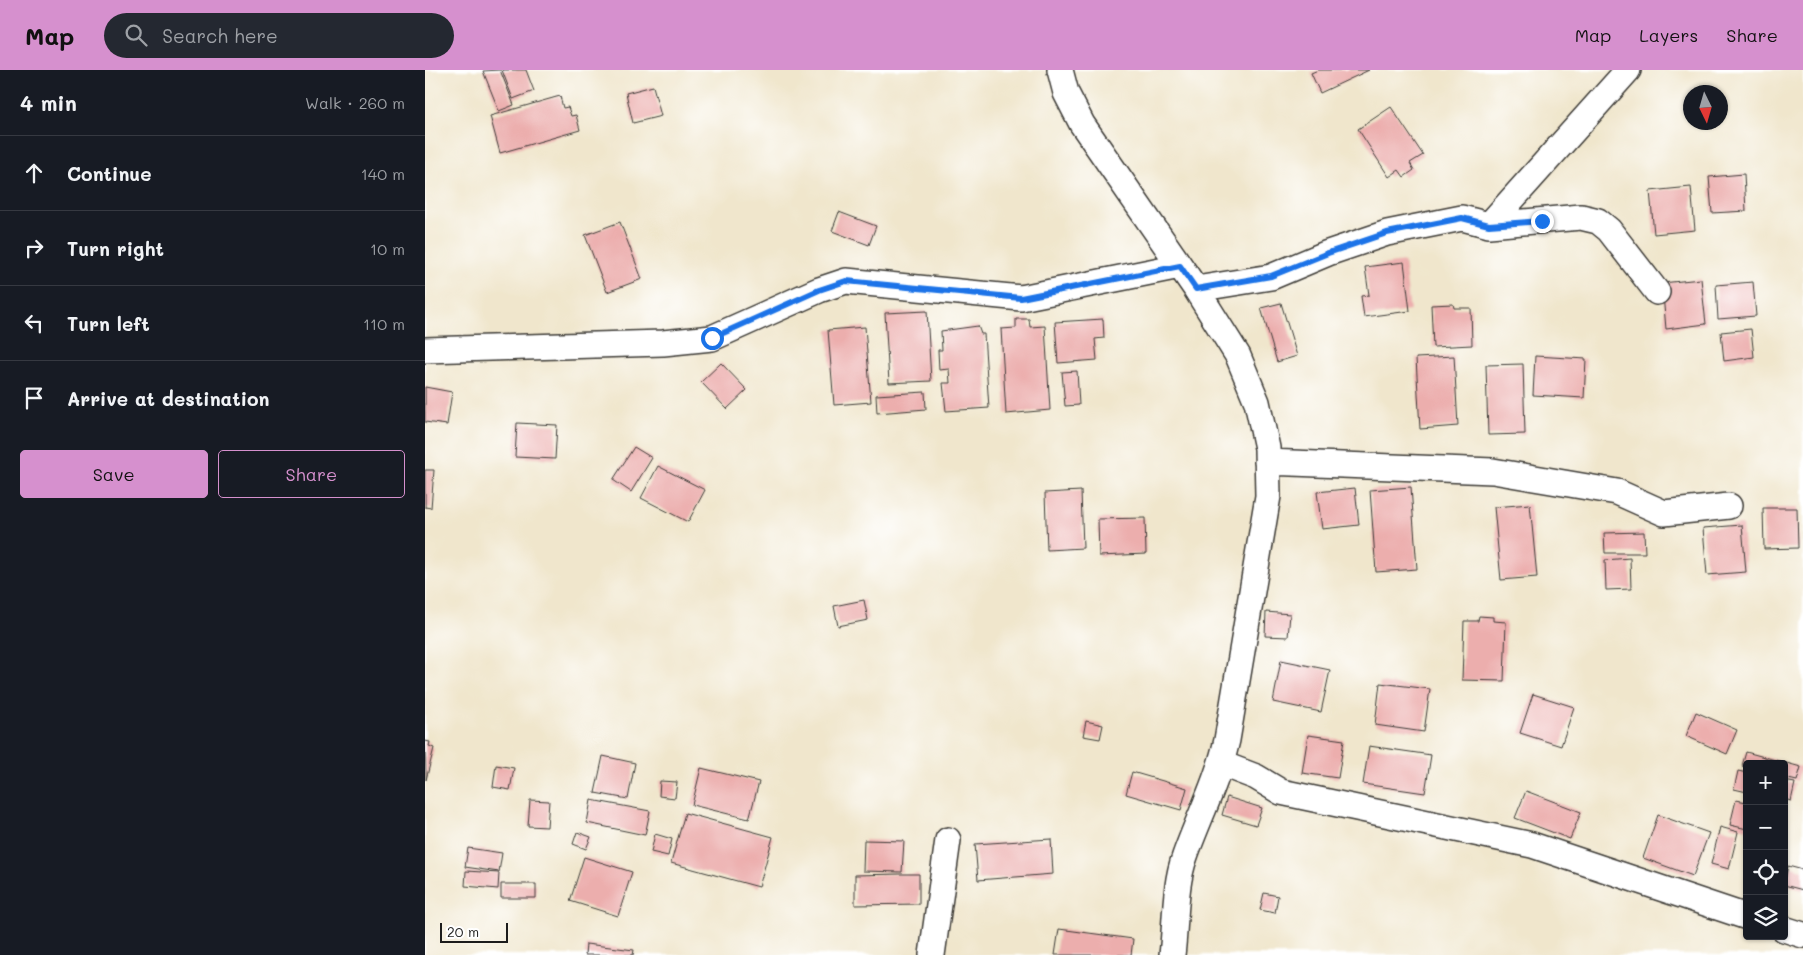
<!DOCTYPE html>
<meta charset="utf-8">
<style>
:root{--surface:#171b24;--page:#242831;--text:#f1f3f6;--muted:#9ea1a6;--line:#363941;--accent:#d690ce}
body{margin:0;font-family:Mali,sans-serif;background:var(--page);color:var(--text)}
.controls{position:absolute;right:15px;bottom:15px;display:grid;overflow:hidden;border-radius:5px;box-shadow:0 1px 4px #0004}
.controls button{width:45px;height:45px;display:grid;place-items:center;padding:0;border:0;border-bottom:1px solid var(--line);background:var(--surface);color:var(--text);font:25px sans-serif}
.compass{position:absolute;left:1258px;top:15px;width:45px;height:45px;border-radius:50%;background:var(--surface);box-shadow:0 1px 4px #0004;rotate:175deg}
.scale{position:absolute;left:15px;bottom:12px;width:68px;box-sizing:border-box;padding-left:5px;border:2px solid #1c1c1c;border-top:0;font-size:14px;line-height:18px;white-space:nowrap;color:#1c1c1c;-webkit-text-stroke:4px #fff;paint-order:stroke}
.stop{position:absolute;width:15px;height:15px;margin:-11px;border:4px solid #1a73e8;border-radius:50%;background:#fff}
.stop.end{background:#1a73e8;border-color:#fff;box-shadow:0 1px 5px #0008}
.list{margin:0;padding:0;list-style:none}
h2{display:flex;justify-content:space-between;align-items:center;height:65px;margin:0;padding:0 20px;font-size:21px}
h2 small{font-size:16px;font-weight:400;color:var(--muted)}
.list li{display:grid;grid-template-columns:32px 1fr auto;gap:15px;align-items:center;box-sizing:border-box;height:75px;padding:0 20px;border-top:1px solid var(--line)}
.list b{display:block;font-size:19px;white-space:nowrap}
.list em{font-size:16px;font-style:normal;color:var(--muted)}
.actions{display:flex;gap:10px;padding:15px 20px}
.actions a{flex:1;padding:11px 0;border:1px solid var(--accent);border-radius:5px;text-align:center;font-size:18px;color:var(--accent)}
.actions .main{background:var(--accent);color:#111}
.icon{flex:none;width:28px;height:28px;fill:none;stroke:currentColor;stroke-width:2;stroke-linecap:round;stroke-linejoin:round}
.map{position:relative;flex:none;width:1378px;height:885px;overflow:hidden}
header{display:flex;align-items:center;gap:30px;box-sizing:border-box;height:70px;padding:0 25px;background:var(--accent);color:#111}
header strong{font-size:24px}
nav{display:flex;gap:28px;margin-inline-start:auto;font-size:18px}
.search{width:350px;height:45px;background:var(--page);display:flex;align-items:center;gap:12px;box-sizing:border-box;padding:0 18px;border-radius:28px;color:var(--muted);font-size:19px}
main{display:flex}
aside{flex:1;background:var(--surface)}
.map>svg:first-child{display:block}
.building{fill:#ecaead}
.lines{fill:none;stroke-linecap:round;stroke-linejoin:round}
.minor-casing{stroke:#3c3a36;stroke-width:28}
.minor{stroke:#fff;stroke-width:25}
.route{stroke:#1a73e8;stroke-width:6}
</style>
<header>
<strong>Map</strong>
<div class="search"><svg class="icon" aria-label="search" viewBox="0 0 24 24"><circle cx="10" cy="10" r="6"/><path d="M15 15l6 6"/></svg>Search here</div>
<nav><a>Map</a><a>Layers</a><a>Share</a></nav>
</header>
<main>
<aside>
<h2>4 min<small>Walk · 260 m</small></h2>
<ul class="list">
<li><svg class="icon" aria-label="ahead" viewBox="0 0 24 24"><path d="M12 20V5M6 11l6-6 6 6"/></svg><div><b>Continue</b></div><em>140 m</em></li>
<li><svg class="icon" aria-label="right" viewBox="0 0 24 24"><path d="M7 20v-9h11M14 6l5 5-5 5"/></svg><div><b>Turn right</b></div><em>10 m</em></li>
<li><svg class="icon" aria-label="left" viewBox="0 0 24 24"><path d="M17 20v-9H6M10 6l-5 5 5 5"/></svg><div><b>Turn left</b></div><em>110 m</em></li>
<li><svg class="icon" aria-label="arrive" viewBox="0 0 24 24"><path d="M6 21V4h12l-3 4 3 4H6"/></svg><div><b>Arrive at destination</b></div></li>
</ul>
<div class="actions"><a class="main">Save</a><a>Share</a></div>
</aside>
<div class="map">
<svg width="1378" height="885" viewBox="0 0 1378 885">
<rect width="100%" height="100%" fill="#fff"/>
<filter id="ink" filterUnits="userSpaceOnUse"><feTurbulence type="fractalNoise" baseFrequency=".02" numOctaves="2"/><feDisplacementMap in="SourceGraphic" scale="10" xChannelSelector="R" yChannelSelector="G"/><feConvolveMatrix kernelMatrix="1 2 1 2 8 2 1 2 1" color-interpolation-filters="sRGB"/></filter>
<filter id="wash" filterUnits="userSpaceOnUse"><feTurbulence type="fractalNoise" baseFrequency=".0096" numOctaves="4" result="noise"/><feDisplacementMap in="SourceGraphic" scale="20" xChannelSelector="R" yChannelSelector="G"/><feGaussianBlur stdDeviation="1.12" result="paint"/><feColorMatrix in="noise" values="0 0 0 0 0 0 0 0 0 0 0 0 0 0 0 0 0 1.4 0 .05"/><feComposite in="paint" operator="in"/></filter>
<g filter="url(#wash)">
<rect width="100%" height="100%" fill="#f0e6cc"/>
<g id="blocks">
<path class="building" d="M75 0 89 35 74 41 58 1Z
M77 0H101L109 21 88 29Z
M893 0H944L895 23 886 3Z
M228 16 236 46 208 53 201 23Z
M135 26 138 38 143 37 146 46 151 45 155 60 75 83 65 46Z
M966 37 998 85 985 93 989 100 979 107 974 100 964 107 933 59Z
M1319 104 1321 141 1287 143 1284 107Z
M1266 117 1270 160 1229 164 1225 121Z
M414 142 451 156 444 175 407 161Z
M195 152 217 209 182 222 160 165Z
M979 192 985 241 939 247 936 226 944 225 940 197Z
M1276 209 1281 254 1241 259 1237 213Z
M1328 212 1331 246 1293 249 1291 215Z
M856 233 872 286 852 292 836 238Z
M1028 234 1029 238H1046L1047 275 1008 277 1006 235Z
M502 241 506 311 464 313 460 243Z
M591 249H604L605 257 620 256 625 340 581 344 576 259 591 258Z
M678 249 679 268 670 269 672 290 633 293 630 252Z
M553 256 556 264H559L564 338 521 341 518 313H525L524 299 514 300 513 280H517L516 261Z
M440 257 446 332 409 335 403 260Z
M1326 259 1329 287 1299 291 1296 262Z
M1029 286 1033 356 995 359 991 288Z
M1110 286 1161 289 1159 328 1108 325Z
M296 293 322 320 302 339 276 312Z
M1098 294 1100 364 1063 365 1061 295Z
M652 301 654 335 640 336 637 302Z
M0 317 27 322 22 355 0 352Z
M500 322 501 339 452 343 451 325Z
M92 353 132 355 130 389 90 387Z
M209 377 227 388 206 422 188 410Z
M233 396 280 420 263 452 216 428Z
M0 400H9L6 438 0 437Z
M986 417 992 499 951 502 945 420Z
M930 418 934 455 897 459 892 422Z
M656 421 658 478 622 480 620 423Z
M1105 434 1112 507 1076 510 1069 437Z
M1338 438H1372L1373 478 1339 479Z
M720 448 721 484 674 486 673 449Z
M1317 455 1321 502 1282 505 1278 458Z
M1219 462 1220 483H1180L1179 463Z
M1205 488 1206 519 1181 520 1180 490Z
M439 530 443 550 413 556 409 536Z
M841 542 865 544 863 567 840 566Z
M1054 546 1068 547V551L1081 552 1079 611 1037 610 1039 551H1053Z
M856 590 905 600 896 642 848 632Z
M955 613 1005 619 999 662 950 655Z
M1108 624 1149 637 1136 676 1095 663Z
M1271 642 1312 660 1302 684 1261 666Z
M661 651 678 655 675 669 658 666Z
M883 665 919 670 913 708 877 703Z
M0 671 5 672 4 676 9 678 1 710Z
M944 676 1006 685 1000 723 938 714Z
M1321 682 1376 697 1372 711 1359 708V694H1322V698L1317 696Z
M178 686 210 693 203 729 170 723Z
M71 695 89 698 85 720 68 717Z
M276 698 334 712 324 749 267 735Z
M1313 701 1322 703V722L1309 719Z
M707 702 762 718 756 740 701 724Z
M235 711 252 712 250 728 234 726Z
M1359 711 1370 713 1366 731 1359 729Z
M1101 721 1156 742 1145 769 1090 748Z
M802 727 837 738 831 755 797 745Z
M105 730 124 731 122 757 103 756Z
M166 730 225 741 220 765 162 753Z
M1311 730 1322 732V759L1305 755Z
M260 743 348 767 334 817 246 793Z
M1233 745 1284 763 1268 806 1218 788Z
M1295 757 1313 762 1304 799 1286 794Z
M152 762 166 767 161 779 148 774Z
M230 764 247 769 243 786 226 782Z
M626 769 628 804 553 810 550 774Z
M439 770 479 771 477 802 438 801Z
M43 778 77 783 74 802 40 797Z
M159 787 207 802 193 846 145 831Z
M1363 796 1378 800V820L1359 815Z
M41 801 74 803 73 819 40 816Z
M475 804H494V834L430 835V805Z
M76 814H111V828H76Z
M839 823 853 826 850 843 835 840Z
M634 859 708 869 706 885H630Z
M161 874 209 880 208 885H160Z"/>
</g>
</g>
<g filter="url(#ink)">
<use href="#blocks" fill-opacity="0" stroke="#3c3a36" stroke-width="1"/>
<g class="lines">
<g class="minor-casing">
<path id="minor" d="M635 0 641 23 657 54 771 219 813 286 832 332 842 378 843 426 802 670C793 710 774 747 760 786 749 816 751 853 747 885
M1064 155 1203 0
M771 219 846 207 903 183 962 163 1037 148 1064 155 1156 147 1173 151 1184 160 1232 222
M0 280 238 273 287 268 394 220 421 211 596 228 755 196
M842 392 1068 401 1192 422 1239 443 1304 436
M797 694 831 707 856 722 1107 775 1322 847
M1359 859 1378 865
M507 885 523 770"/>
</g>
<use href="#minor" class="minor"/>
</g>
</g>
<g class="lines" filter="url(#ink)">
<path class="route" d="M287 268 394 220 421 211 596 228 755 196 771 219 846 206 903 183 962 163 1037 148 1064 155 1117 151"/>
</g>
</svg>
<div class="controls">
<button>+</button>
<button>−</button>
<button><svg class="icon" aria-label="locate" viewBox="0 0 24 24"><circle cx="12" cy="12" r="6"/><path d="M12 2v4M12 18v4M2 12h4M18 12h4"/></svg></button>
<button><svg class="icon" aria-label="layers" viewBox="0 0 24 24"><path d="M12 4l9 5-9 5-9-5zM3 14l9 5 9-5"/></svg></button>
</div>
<svg class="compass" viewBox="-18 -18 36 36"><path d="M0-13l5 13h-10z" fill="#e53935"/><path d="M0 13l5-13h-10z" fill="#9ea1a6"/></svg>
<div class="scale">20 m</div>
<div class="stop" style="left:287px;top:268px"></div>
<div class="stop end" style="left:1117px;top:151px"></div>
</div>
</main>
